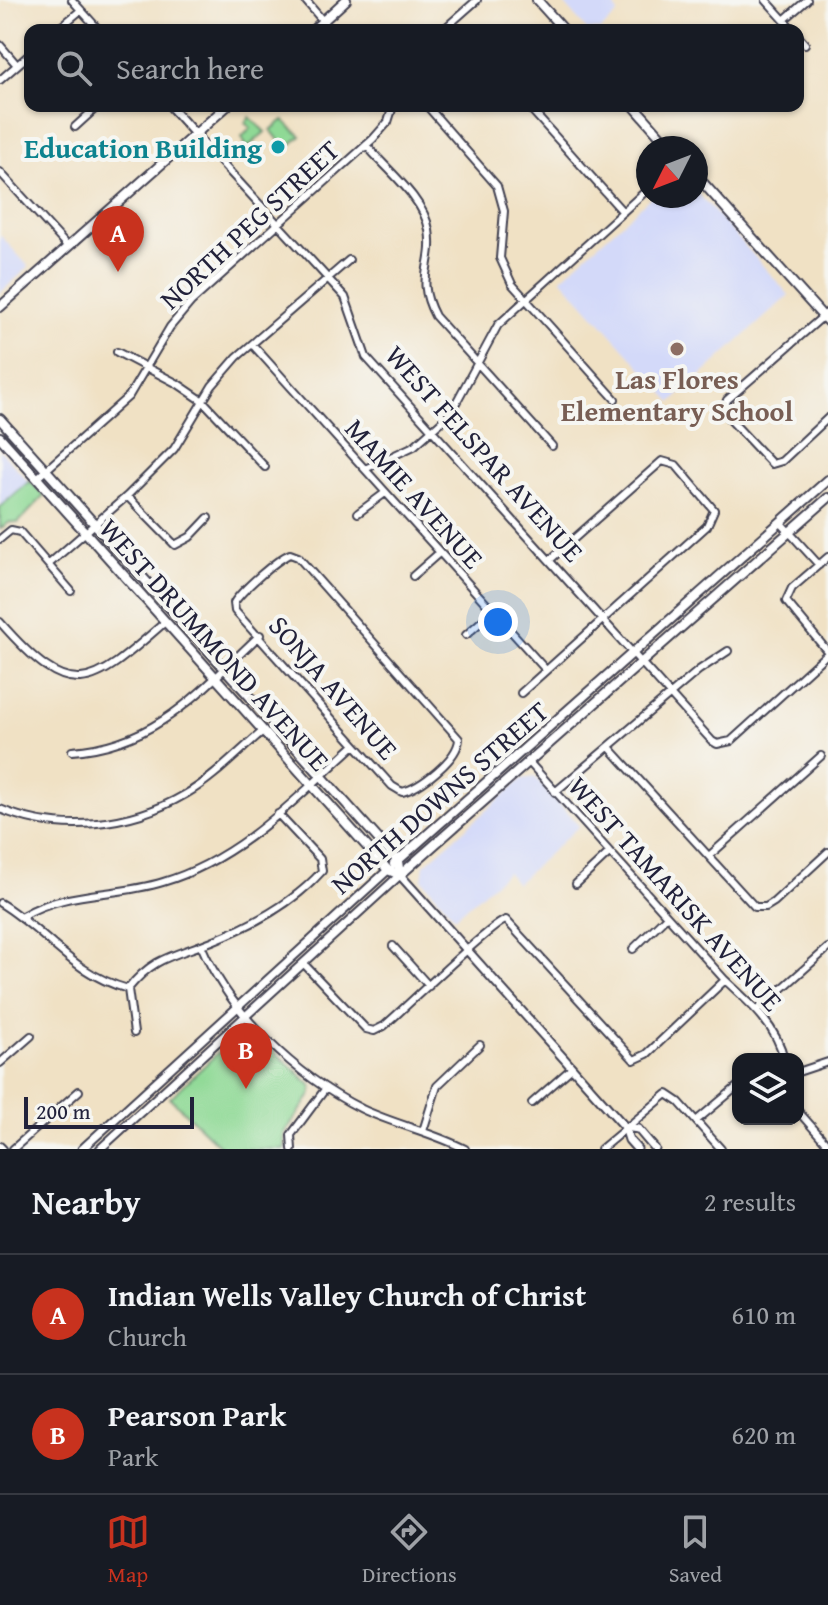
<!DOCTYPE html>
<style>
:root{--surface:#171b24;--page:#242831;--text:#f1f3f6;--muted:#9ea1a6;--line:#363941;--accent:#c8321e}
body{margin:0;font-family:"Gentium Book Plus",serif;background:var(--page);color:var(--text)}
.controls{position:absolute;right:24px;bottom:24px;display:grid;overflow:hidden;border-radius:16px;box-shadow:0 2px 6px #0004}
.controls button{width:72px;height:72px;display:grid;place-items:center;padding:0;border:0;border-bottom:2px solid var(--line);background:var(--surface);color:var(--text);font:40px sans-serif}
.compass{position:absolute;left:636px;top:136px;width:72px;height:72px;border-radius:50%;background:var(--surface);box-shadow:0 2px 6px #0004;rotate:228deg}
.scale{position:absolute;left:24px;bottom:20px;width:170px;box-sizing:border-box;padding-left:8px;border:4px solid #22223b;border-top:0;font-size:22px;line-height:28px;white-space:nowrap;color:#22223b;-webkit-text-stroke:6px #f6f6f2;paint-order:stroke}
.you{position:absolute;left:498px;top:622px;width:28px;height:28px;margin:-20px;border:6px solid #fff;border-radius:50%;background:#1a73e8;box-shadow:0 0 0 12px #1a73e833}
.badge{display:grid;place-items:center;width:52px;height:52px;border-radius:50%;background:var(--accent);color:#fff;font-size:26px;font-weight:700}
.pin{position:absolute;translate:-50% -66px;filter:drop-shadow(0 2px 4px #0008)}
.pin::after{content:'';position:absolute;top:42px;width:28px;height:24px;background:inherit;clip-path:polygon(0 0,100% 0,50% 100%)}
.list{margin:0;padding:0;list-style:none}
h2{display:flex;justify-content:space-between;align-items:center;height:104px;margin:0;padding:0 32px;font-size:34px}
h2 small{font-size:26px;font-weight:400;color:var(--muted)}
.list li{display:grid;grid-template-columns:52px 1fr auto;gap:24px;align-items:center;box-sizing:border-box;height:120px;padding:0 32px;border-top:2px solid var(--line)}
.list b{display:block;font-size:30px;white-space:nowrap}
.list p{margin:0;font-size:26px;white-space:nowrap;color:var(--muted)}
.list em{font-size:26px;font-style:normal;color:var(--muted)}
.icon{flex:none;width:44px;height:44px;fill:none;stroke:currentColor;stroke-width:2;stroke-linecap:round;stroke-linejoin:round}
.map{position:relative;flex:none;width:828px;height:1149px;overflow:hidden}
.search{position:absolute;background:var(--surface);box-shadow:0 2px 6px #0004;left:24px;right:24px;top:24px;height:88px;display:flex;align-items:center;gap:20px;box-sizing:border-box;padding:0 28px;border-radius:16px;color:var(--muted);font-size:30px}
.sheet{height:344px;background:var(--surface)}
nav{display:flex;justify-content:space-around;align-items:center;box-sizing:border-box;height:112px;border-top:2px solid var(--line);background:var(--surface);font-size:22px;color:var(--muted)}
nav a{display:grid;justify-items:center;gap:4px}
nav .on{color:var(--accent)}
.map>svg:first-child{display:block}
.built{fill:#d3d9f9}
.green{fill:#8fd995;stroke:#587e68;stroke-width:2}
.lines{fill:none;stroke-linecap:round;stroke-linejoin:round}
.minor-casing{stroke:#413f50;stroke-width:10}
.tertiary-casing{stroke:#413f50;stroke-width:11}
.secondary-casing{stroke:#413f50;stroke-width:12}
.minor{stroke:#fff;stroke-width:6}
.tertiary{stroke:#fff;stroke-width:7}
.secondary{stroke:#fff;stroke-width:8}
.culture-dot{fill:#0f9aa8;stroke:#f6f6f2;stroke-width:3}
.education-dot{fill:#8d6e63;stroke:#f6f6f2;stroke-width:3}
.labels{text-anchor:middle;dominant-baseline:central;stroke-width:8;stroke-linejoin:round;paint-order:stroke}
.culture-label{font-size:28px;font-weight:bold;fill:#0d838f;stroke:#f6f6f2;text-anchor:end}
.street-label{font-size:28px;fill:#22223b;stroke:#f6f6f2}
.education-label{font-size:28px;font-weight:bold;fill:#785e54;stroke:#f6f6f2}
</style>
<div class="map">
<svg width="828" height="1149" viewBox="0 0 828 1149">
<rect width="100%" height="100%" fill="#f6f6f2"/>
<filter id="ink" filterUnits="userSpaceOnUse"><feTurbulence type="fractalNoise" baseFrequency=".0125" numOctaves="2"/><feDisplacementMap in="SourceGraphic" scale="16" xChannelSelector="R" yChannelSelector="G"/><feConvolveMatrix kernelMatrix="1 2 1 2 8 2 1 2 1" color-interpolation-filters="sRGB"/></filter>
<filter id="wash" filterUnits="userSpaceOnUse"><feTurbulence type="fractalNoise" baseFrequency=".006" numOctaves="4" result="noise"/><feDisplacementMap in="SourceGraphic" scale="32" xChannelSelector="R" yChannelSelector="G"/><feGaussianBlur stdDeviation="1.8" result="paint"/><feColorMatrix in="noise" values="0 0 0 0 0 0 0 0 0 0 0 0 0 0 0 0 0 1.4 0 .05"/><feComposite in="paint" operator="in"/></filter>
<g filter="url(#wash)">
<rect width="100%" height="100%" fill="#f0e1c4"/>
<path class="built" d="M561 0H622L615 6 618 14 601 30H587Z
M696 191 789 295 672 402 561 278 652 196H696Z
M0 235 29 267 0 293Z
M0 450 29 482 0 508Z
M535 777 579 826 516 884 507 872 455 917 422 879 424 865 522 779Z"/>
<path class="green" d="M250 117 265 132 247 148 242 137 251 128 245 123Z
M283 120 301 136 286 149 271 130Z
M30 481 44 496 18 523 10 522 0 529V507Z
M249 1028 312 1086V1094L284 1134 285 1149H223L170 1098 243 1029Z"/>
</g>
<g filter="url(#ink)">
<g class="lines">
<g class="minor-casing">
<path id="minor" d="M72 0 99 30
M305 0 323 21
M766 0 793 30
M784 20 807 0
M57 30 81 10
M443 30 477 0
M798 36 805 44
M0 45 17 65
M0 80 30 54
M427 106 497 186 504 211 500 258 512 284 615 399
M528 106 623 212
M75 127 98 106
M195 134 345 297 366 357 712 741 717 744 731 741 828 653
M366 145C386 169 424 198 429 230 435 266 414 276 435 316L552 446
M0 172 68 247
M828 312 727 400 723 412 772 464 782 461 828 418
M252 344 546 670
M117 352 178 384 203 401 265 467
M365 469 414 446 450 414 498 325 648 189
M37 478 129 396 170 327 191 302 373 139 388 122 393 106
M127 496 175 545 190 537 208 518
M358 513 385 493
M781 523 819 565
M0 539 11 530 20 532 71 591
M290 554 298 557 459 739C458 759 420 788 402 792L392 786 235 611 234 603C241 591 277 559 290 554Z
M828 557 792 588 786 601 828 652
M49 564 127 496 174 449 212 386 237 357 349 260
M413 576 439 553
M0 622C72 704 89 689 164 623
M466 635 492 612
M521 693 707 526 714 510 676 465 662 461 551 559
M610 748 755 907H766L774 902 828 852
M72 751C157 745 201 690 260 635
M528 761 725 980C749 1002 777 1026 784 1059
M555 792 699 670 728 651
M0 809C60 834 130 827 186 794 214 778 238 752 263 731
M709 856 821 756
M576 884 609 853
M0 903C48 932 70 973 128 989
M22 916C66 890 115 897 163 882 241 859 297 797 355 745
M201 945C230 1014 296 1076 362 1109 396 1125 432 1132 465 1149
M393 946 429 986
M633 949 667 916
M304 964 366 1029 374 1031 384 1026C403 1010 493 922 506 920L634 1060 647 1054 725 980
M758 1010 828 948
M134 1033 128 989C154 956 175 956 212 941 252 925 293 904 322 871L320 859 278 814
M0 1063 31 1036
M798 1072 828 1062
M532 1103 572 1068
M798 1111 828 1145
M696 1121 738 1086
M423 1131 437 1086 480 1045
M0 1146 3 1149
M13 1149 79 1091
M292 1149 291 1135 326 1088
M601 1149 667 1094 679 1102 721 1149"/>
</g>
<g class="tertiary-casing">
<path id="tertiary" d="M170 106 195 134
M625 1127 638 1129 655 1149
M82 1149 388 870
M100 1149 400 875 625 1127 629 1140 637 1149"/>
</g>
<g class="secondary-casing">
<path id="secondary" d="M537 0 564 30
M313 30 346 0
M634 106 671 148
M696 175 828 322
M0 307 227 106
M0 419 398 861 400 875
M0 437 388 870 400 875
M394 864 828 480
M400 875 828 498"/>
</g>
<use href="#minor" class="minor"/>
<use href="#tertiary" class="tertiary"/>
<use href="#secondary" class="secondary"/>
</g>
</g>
<circle class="culture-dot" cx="278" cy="147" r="8"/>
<circle class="education-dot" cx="677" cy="349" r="8"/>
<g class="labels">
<g class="culture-label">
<text x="262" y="147">Education Building</text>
</g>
<g class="street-label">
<text transform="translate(249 224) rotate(-43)">NORTH PEG STREET</text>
<text transform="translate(485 453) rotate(48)">WEST FELSPAR AVENUE</text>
<text transform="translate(415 493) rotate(48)">MAMIE AVENUE</text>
<text transform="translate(215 644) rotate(48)">WEST DRUMMOND AVENUE</text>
<text transform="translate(334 687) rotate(49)">SONJA AVENUE</text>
<text transform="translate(439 797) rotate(-41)">NORTH DOWNS STREET</text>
<text transform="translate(676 893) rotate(48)">WEST TAMARISK AVENUE</text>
</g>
<g class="education-label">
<text x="677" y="378">Las Flores<tspan x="677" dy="32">Elementary School</tspan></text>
</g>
</g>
</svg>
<div class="controls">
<button><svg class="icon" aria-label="layers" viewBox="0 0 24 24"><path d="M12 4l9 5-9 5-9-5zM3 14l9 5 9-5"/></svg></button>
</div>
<svg class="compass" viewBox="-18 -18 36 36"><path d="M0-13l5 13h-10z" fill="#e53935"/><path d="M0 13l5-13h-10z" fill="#9ea1a6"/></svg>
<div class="scale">200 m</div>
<div class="you"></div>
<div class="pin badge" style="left:118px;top:272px">A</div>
<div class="pin badge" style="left:246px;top:1089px">B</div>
<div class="search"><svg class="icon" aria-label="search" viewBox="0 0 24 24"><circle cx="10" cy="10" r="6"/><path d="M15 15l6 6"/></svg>Search here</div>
</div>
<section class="sheet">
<h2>Nearby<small>2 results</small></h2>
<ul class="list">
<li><span class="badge">A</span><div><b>Indian Wells Valley Church of Christ</b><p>Church</p></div><em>610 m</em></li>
<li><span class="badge">B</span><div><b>Pearson Park</b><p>Park</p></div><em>620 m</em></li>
</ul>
</section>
<nav>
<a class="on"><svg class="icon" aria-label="map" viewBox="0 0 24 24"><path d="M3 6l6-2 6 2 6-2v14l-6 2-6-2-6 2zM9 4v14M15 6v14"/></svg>Map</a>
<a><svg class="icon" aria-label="directions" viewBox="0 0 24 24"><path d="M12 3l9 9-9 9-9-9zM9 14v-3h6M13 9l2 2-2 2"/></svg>Directions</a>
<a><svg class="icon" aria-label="saved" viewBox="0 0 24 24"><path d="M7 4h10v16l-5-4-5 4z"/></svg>Saved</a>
</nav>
